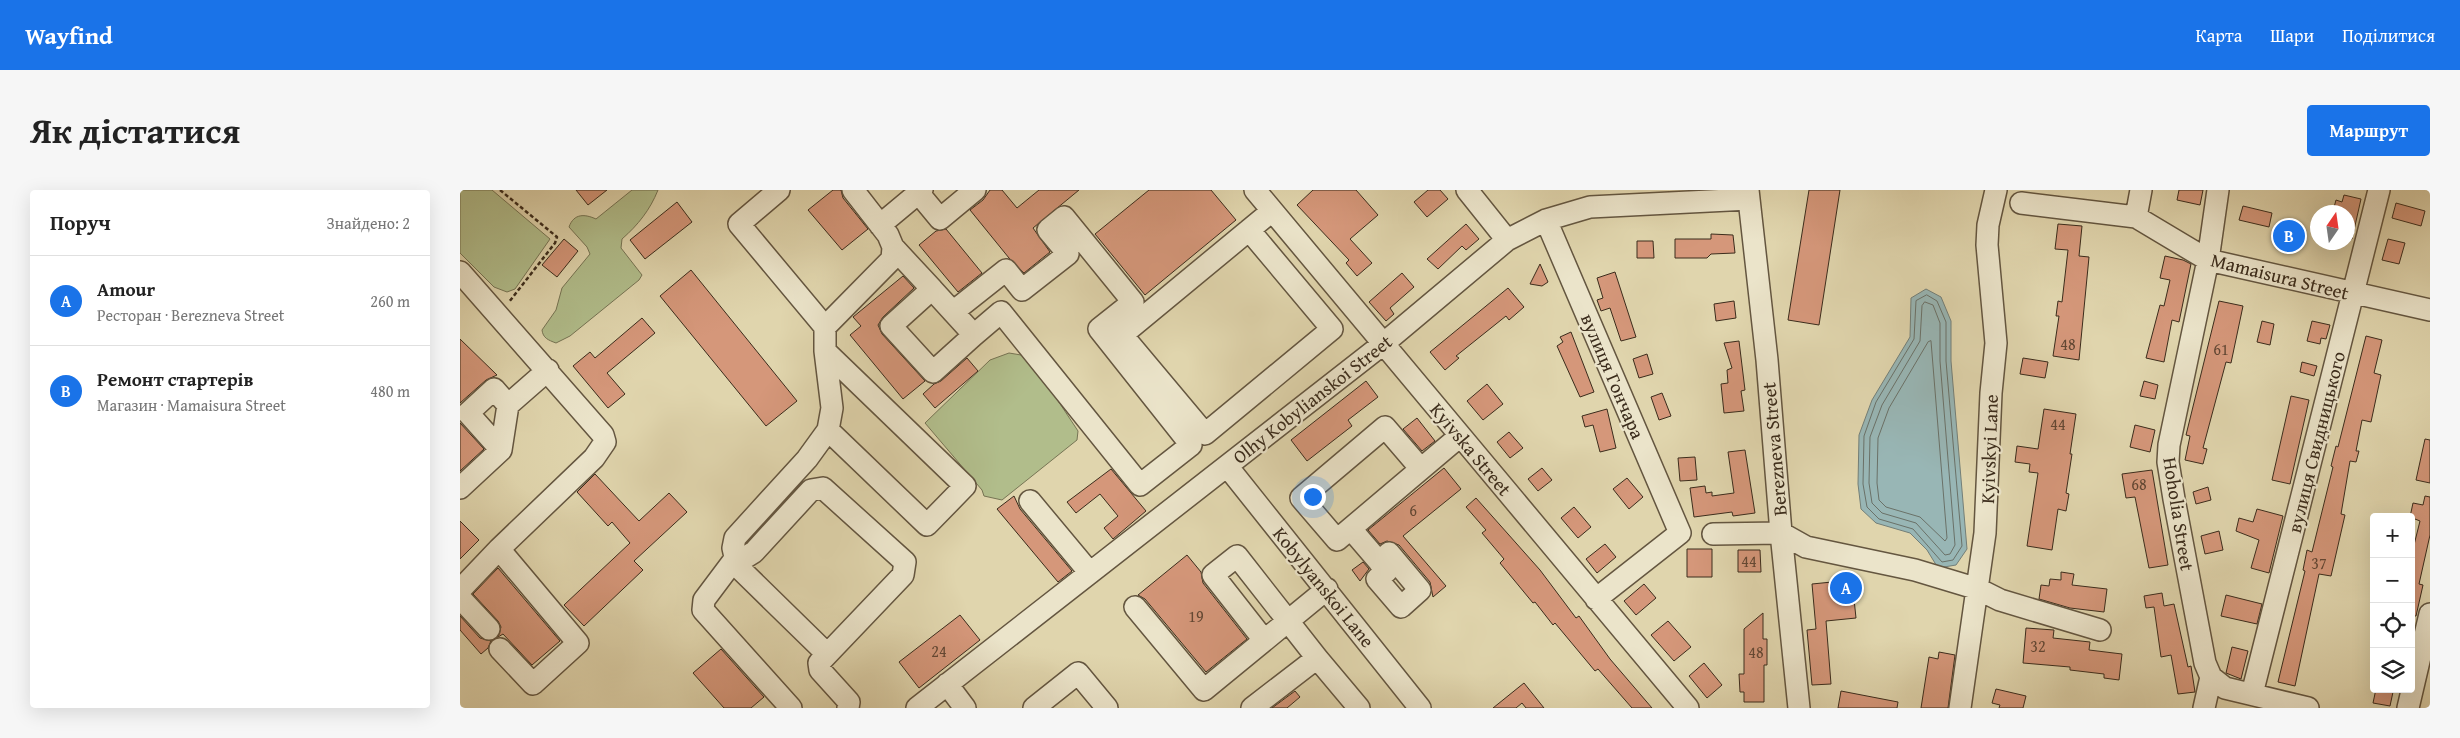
<!DOCTYPE html>
<html lang="uk">
<meta charset="utf-8">
<style>
:root{--surface:#fff;--page:#f6f6f6;--text:#222;--muted:#767676;--line:#e0e0e0;--accent:#1a73e8}
body{margin:0;font-family:"Gentium Book Plus",serif;background:var(--page);color:var(--text)}
.controls{position:absolute;right:15px;bottom:15px;display:grid;overflow:hidden;border-radius:5px;box-shadow:0 5px 20px #0002}
.controls button{width:45px;height:45px;display:grid;place-items:center;padding:0;border:0;border-bottom:1px solid var(--line);background:var(--surface);color:var(--text);font:25px sans-serif}
.compass{position:absolute;left:1850px;top:15px;width:45px;height:45px;border-radius:50%;background:var(--surface);box-shadow:0 5px 20px #0002;rotate:13deg}
.you{position:absolute;left:852px;top:306px;width:18px;height:18px;margin:-12px;border:4px solid #fff;border-radius:50%;background:#1a73e8;box-shadow:0 0 0 8px #1a73e833}
.badge{display:grid;place-items:center;width:32px;height:32px;border-radius:50%;background:var(--accent);color:#fff;font-size:16px;font-weight:700}
.pin{position:absolute;translate:-50% -50%;border:2px solid #fff;box-shadow:0 1px 5px #0006}
.list{margin:0;padding:0;list-style:none}
h2{display:flex;justify-content:space-between;align-items:center;height:65px;margin:0;padding:0 20px;font-size:21px}
h2 small{font-size:16px;font-weight:400;color:var(--muted)}
.list li{display:grid;grid-template-columns:32px 1fr auto;gap:15px;align-items:center;box-sizing:border-box;height:90px;padding:0 20px;border-top:1px solid var(--line)}
.list b{display:block;font-size:19px;white-space:nowrap}
.list p{margin:0;font-size:16px;white-space:nowrap;color:var(--muted)}
.list em{font-size:16px;font-style:normal;color:var(--muted)}
.icon{flex:none;width:28px;height:28px;fill:none;stroke:currentColor;stroke-width:2;stroke-linecap:round;stroke-linejoin:round}
.map{position:relative;flex:none;width:1970px;height:518px;overflow:hidden;border-radius:5px}
header{display:flex;align-items:center;gap:30px;box-sizing:border-box;height:70px;padding:0 25px;background:var(--accent);color:#fff}
header strong{font-size:24px}
nav{display:flex;gap:28px;margin-inline-start:auto;font-size:18px}
.intro{display:flex;align-items:center;justify-content:space-between;box-sizing:border-box;height:120px;padding:0 30px}
h1{margin:0;font-size:35px}
.button{padding:12px 22px;border-radius:5px;background:var(--accent);color:#fff;font-size:18px;font-weight:700}
main{display:flex;gap:30px;padding:0 30px}
aside{flex:1;background:var(--surface);border-radius:5px;box-shadow:0 5px 20px #0002}
.map>svg:first-child{display:block}
.green{fill:#b1bd8b;stroke:#767454}
.water{fill:#98b6b5;stroke:#737f78}
.lines{fill:none;stroke-linecap:round;stroke-linejoin:round}
.shore{stroke:#6a7168;stroke-width:1}
.building{fill:#d5977a;stroke:#3b2c1c}
.minor-casing{stroke:#645640;stroke-width:24}
.path{stroke:#3b2c1c;stroke-width:2.5;stroke-dasharray:4 2.5;stroke-linecap:butt}
.minor{stroke:#ebe4ca;stroke-width:21}
.labels{text-anchor:middle;dominant-baseline:central;stroke-width:4.5;stroke-linejoin:round;paint-order:stroke}
.number-label{font-size:16px;fill:#624734}
.street-label{font-size:19px;fill:#3b2c1c;stroke:#ebe4ca}
</style>
<header>
<strong>Wayfind</strong>
<nav><a>Карта</a><a>Шари</a><a>Поділитися</a></nav>
</header>
<div class="intro"><h1>Як дістатися</h1><a class="button">Маршрут</a></div>
<main>
<aside>
<h2>Поруч<small>Знайдено: 2</small></h2>
<ul class="list">
<li><span class="badge">A</span><div><b>Amour</b><p>Ресторан · Berezneva Street</p></div><em>260 m</em></li>
<li><span class="badge">B</span><div><b>Ремонт стартерів</b><p>Магазин · Mamaisura Street</p></div><em>480 m</em></li>
</ul>
</aside>
<div class="map">
<svg width="1970" height="518" viewBox="0 0 1970 518">
<rect width="100%" height="100%" fill="#e0d5ad"/>
<filter id="stains"><feTurbulence type="fractalNoise" baseFrequency=".004" numOctaves="4"/><feColorMatrix values="0 0 0 0 .2 0 0 0 0 .09 0 0 0 0 .02 0 0 0 .5 -.17"/></filter>
<radialGradient id="worn" r=".72"><stop offset=".6" stop-color="#630" stop-opacity="0"/><stop offset="1" stop-color="#630" stop-opacity=".3"/></radialGradient>
<path class="green" d="M0 0H32L90 49 55 99 47 102 34 97 0 63Z
M172 0H198C190 20 178 35 162 49L161 58 182 85 179 90 110 146 96 153C88 150 83 148 82 140L96 120 102 98 130 64 127 57 109 37C114 23 125 24 136 29Z
M549 163 561 165 585 191 618 241 617 250 542 310 524 306 522 300 465 233 530 170Z"/>
<path class="water" d="M1466 99 1481 107 1491 131V171L1507 359 1496 375 1478 378 1467 360 1450 343 1416 333 1401 319 1398 294 1399 245 1412 210 1450 147 1451 108Z"/>
<g class="lines">
<path class="shore" d="M1467 105 1477 111 1486 132V171L1502 356 1493 370 1482 372 1453 339 1419 329 1407 317 1403 294 1404 246 1416 212 1454 149 1456 111Z
M1465 112 1473 115 1480 133V171L1495 355 1490 364 1485 365 1456 333 1422 323 1412 313 1409 293 1410 247 1422 215 1460 151 1462 116Z
M1471 151 1487 348 1485 351 1460 327 1426 317 1419 310 1417 293 1418 248 1429 218 1468 152Z"/>
</g>
<path class="building" d="M116 0H147L128 15Z
M373 0H381L383 8 408 39 382 60 348 20Z
M530 0H542L557 18 579 0H619L573 38 590 62 564 83 549 68 510 20 523 10Z
M689 0H751L776 30 685 105 635 44Z
M853 0H896L918 25 890 49 912 73 897 86 886 73 889 70 837 15Z
M968 0H980L988 9 967 27 954 12Z
M1349 0H1380L1359 135 1328 130Z
M1719 0H1743L1740 15 1717 10Z
M1884 5 1901 9 1892 49H1888V22L1873 21 1876 10 1882 12Z
M217 12 232 32 185 69 170 50Z
M1936 13 1965 21 1961 36 1932 28Z
M1783 16 1812 23 1809 37 1779 30Z
M1006 34 1019 49 1006 60 1002 56 978 79 967 69Z
M1598 34 1622 36 1619 66 1629 67 1619 170 1593 166 1599 126H1596L1598 111 1602 112 1608 60 1595 59Z
M1822 34 1841 39 1836 58 1817 53Z
M486 39 522 83 498 102 459 55 476 41Z
M1251 44 1273 45 1275 63 1251 64 1247 68H1215V49H1251Z
M104 49 118 61 97 87 82 75Z
M1928 49 1945 53 1939 74 1922 70Z
M1177 51H1193L1194 68H1177Z
M1705 66 1723 70 1731 74 1719 132 1712 130 1704 172 1686 168 1700 115 1704 116 1710 90 1700 88Z
M1080 74 1088 92 1082 96 1070 94Z
M231 80 337 211 306 236 200 106Z
M1155 82 1176 147 1161 151 1150 118 1141 121 1137 110 1143 108 1137 88Z
M942 83 954 97 930 118 934 124 926 131 909 112Z
M443 86 454 98 423 127 418 135 422 144 465 191 443 209 390 145 401 136 393 127Z
M1048 98 1064 117 1049 130 1046 126 996 166 999 168 985 180 970 162Z
M1274 111 1276 128 1256 131 1254 114Z
M1759 111 1783 116 1771 173 1766 172 1743 258 1747 259 1743 274 1725 270 1730 246 1726 245Z
M182 128 195 143 147 183 165 204 148 218 113 176 130 162 135 168Z
M1802 131 1814 134 1810 155 1797 152Z
M1852 131 1870 135 1866 149 1861 148 1860 154 1847 151Z
M1111 142 1134 202 1120 207 1097 156 1103 152 1100 147Z
M1906 146 1922 150 1914 183 1921 185 1911 232 1902 230 1896 261H1899L1896 272 1890 271 1881 324 1885 325 1871 386 1859 384 1835 496 1818 492 1845 381 1843 380 1847 360 1852 362 1873 277 1871 276 1876 256 1878 257Z
M0 149 37 185 26 190 0 213Z
M1279 151 1285 200 1281 201 1284 221 1264 223 1261 194 1268 193 1267 180 1272 178 1264 153Z
M1187 164 1193 184 1179 188 1173 169Z
M507 168 518 181 475 218 463 204 474 194 481 191Z
M1563 168 1588 172 1585 188 1560 184Z
M1842 172 1857 176 1854 186 1840 182Z
M906 191 918 207 888 230 892 236 847 271 831 250Z
M1684 191 1698 195 1695 209 1680 206Z
M1027 194 1043 214 1023 230 1007 211Z
M1202 203 1211 226 1199 230 1191 207Z
M1831 206 1849 210 1830 294 1812 290Z
M1147 219 1156 258 1140 262 1133 235 1125 237 1122 226Z
M1584 219 1616 224 1610 264H1612L1606 303 1609 304 1606 321 1598 319 1592 360 1567 356 1578 283 1569 282 1570 274 1555 272 1557 256 1578 259Z
M957 228 975 251 962 261 943 239Z
M0 233 24 259 0 281Z
M1675 235 1695 240 1690 262 1670 257Z
M1049 242 1063 258 1050 268 1037 252Z
M1965 249 1970 250V293L1956 290Z
M1285 260 1295 323 1273 326 1272 322 1234 327 1230 298 1245 296 1246 303 1252 302V306L1274 303 1268 262Z
M1235 267 1237 290 1220 291 1218 268Z
M984 278 1001 299 943 346 986 396 973 407 970 392 939 355 927 351 920 354 908 340Z
M1082 278 1092 290 1078 301 1068 289Z
M651 279 686 321 653 349 644 338 658 326 640 304 616 323 607 312Z
M1692 280 1708 375 1689 378 1675 307 1666 308 1662 284Z
M135 284 179 331 209 303 227 322 174 371 183 380 124 436 104 415 170 353 152 332 148 336 117 302Z
M1167 288 1183 307 1169 319 1153 299Z
M1748 297 1751 310 1736 314 1733 302Z
M554 306 560 319 612 381 598 392 537 319Z
M1965 306 1970 307V345L1959 394 1963 395 1956 426H1951V358L1953 359 1960 331 1950 327 1953 313 1963 315Z
M1016 308 1080 380 1116 428 1119 426 1150 469 1192 518H1172L1138 479 1135 481 1095 433 1093 435 1075 412 1073 413 1040 373 1044 369 1022 343 1026 340 1006 317Z
M1114 317 1131 337 1118 348 1101 328Z
M1797 319 1823 326 1809 383 1791 378 1799 350 1776 341 1779 328 1793 332Z
M0 331 19 350 0 369Z
M1759 341 1763 360 1745 364 1741 346Z
M1145 354 1156 367 1137 383 1126 369Z
M1227 359H1252V387H1227Z
M1278 360H1300L1301 382H1278Z
M727 365 741 382 743 393 787 449 746 482 685 409 678 405Z
M903 372 909 379 900 391 892 380Z
M38 378 100 451 72 475 43 444 38 447 41 437 38 431 13 404Z
M1601 382 1614 384 1612 395 1647 399 1644 422 1610 418 1579 409 1581 395 1589 396 1590 389 1601 390Z
M1392 390 1396 428 1366 431 1371 494 1352 495 1347 440 1356 439 1352 394Z
M1184 394 1196 408 1176 425 1164 411Z
M1702 403 1704 416 1714 414 1728 477 1731 476 1735 502 1718 504 1711 465 1701 467 1694 417 1686 418 1684 406Z
M1766 405 1802 414 1797 434 1761 426Z
M1303 423V449H1307V475H1304V512H1284V502H1280L1279 484H1284V439Z
M500 425 520 450 459 498 439 472Z
M0 426 20 448 31 451 28 458 21 464 0 440Z
M1208 431 1231 457 1214 471 1191 445Z
M1566 438 1594 440 1593 448 1630 452 1629 460 1662 464 1659 490 1644 488V484L1610 480V477L1563 473Z
M1772 457 1788 461 1781 489 1766 483Z
M261 459 304 507 291 518H264L233 483Z
M1479 462 1495 465 1488 518H1461L1469 467 1478 469Z
M1244 473 1262 495 1247 508 1229 486Z
M1064 493 1084 518H1066L1062 513 1056 518H1033Z
M1536 499 1566 506 1563 518H1539L1540 515 1532 513Z
M1916 499 1933 502 1930 516 1913 513Z
M835 501 840 507 827 518H812Z
M1381 501 1438 512 1437 518H1378Z"/>
<g class="lines">
<g class="minor-casing">
<path id="minor" d="M319 0 279 34 365 137
M456 0 480 29 515 0
M795 0 1228 518
M1007 0 1047 50
M1288 0 1307 170 1321 343 1339 518
M1758 0 1748 70 1709 255 1708 272 1714 309 1745 473 1751 487 1765 498 1848 518
M1561 13 1676 27 1748 70 1970 120
M1676 27 1681 0
M1086 30 1220 343 1136 409
M420 35 462 0
M789 40 872 139 745 244 662 145 812 21
M433 57 472 99 431 136 473 182 514 145 472 99
M0 82 143 245 145 252 134 268 39 359 118 453 73 494 40 459
M493 122 546 80 562 100 608 64 588 40 604 27 673 112 639 139 731 255 680 295 541 122 514 145
M365 161 505 296 467 335 368 240
M41 260 8 223 34 199 48 215
M767 276 960 518
M961 279 925 237 841 308 877 350 1000 246
M0 298 41 260 48 215 88 180
M570 311 630 383
M891 339 927 381 917 389 941 417 960 400 929 363 919 372
M1253 344 1321 343 1346 357 1455 380 1518 399 1540 410 1640 440
M0 400 39 359
M0 408 29 439
M675 417 744 500 867 399
M367 464 277 376 273 358 275 348 347 269 368 240 372 218 365 161V137L432 69 433 57 428 45 393 0
M857 468 899 518
M487 494 505 518
M1792 504 1919 0
M331 518 243 420 244 410 274 370 286 367 294 362 351 300 363 298 445 372 443 385 359 473 360 480 389 512 388 518
M457 518 923 154 1047 50 1086 30 1130 17 1289 9
M574 518 618 483 647 518
M792 518 857 468 777 366 753 385 804 450
M1500 518 1525 343 1531 203 1536 153 1527 55 1528 35 1536 0
M1744 518 1751 487
M1948 518 1970 424"/>
</g>
<path class="path" d="M40 0 97 47 95 53 49 112"/>
<use href="#minor" class="minor"/>
</g>
<g class="labels">
<g class="number-label">
<text x="1608" y="154">48</text>
<text x="1761" y="159">61</text>
<text x="1598" y="234">44</text>
<text x="1679" y="294">68</text>
<text x="953" y="320">6</text>
<text x="1289" y="371">44</text>
<text x="1859" y="373">37</text>
<text x="736" y="426">19</text>
<text x="1578" y="456">32</text>
<text x="479" y="461">24</text>
<text x="1296" y="462">48</text>
</g>
<g class="street-label">
<text transform="translate(1820 86) rotate(14)">Mamaisura Street</text>
<text transform="translate(1153 186) rotate(67)">вулиця Гончара</text>
<text transform="translate(852 209) rotate(-38)">Olhy Kobylianskoi Street</text>
<text transform="translate(1856 252) rotate(-76)">вулиця Свидницького</text>
<text transform="translate(1011 259) rotate(50)">Kyivska Street</text>
<text transform="translate(1314 259) rotate(-95)">Berezneva Street</text>
<text transform="translate(1529 259) rotate(-88)">Kyivskyi Lane</text>
<text transform="translate(1719 324) rotate(81)">Hoholia Street</text>
<text transform="translate(864 397) rotate(51)">Kobylyanskoi Lane</text>
</g>
</g>
<rect width="100%" height="100%" filter="url(#stains)"/>
<rect width="100%" height="100%" fill="url(#worn)"/>
</svg>
<div class="controls">
<button>+</button>
<button>−</button>
<button><svg class="icon" aria-label="locate" viewBox="0 0 24 24"><circle cx="12" cy="12" r="6"/><path d="M12 2v4M12 18v4M2 12h4M18 12h4"/></svg></button>
<button><svg class="icon" aria-label="layers" viewBox="0 0 24 24"><path d="M12 4l9 5-9 5-9-5zM3 14l9 5 9-5"/></svg></button>
</div>
<svg class="compass" viewBox="-18 -18 36 36"><path d="M0-13l5 13h-10z" fill="#e53935"/><path d="M0 13l5-13h-10z" fill="#767676"/></svg>
<div class="you"></div>
<div class="pin badge" style="left:1386px;top:398px">A</div>
<div class="pin badge" style="left:1829px;top:46px">B</div>
</div>
</main>
